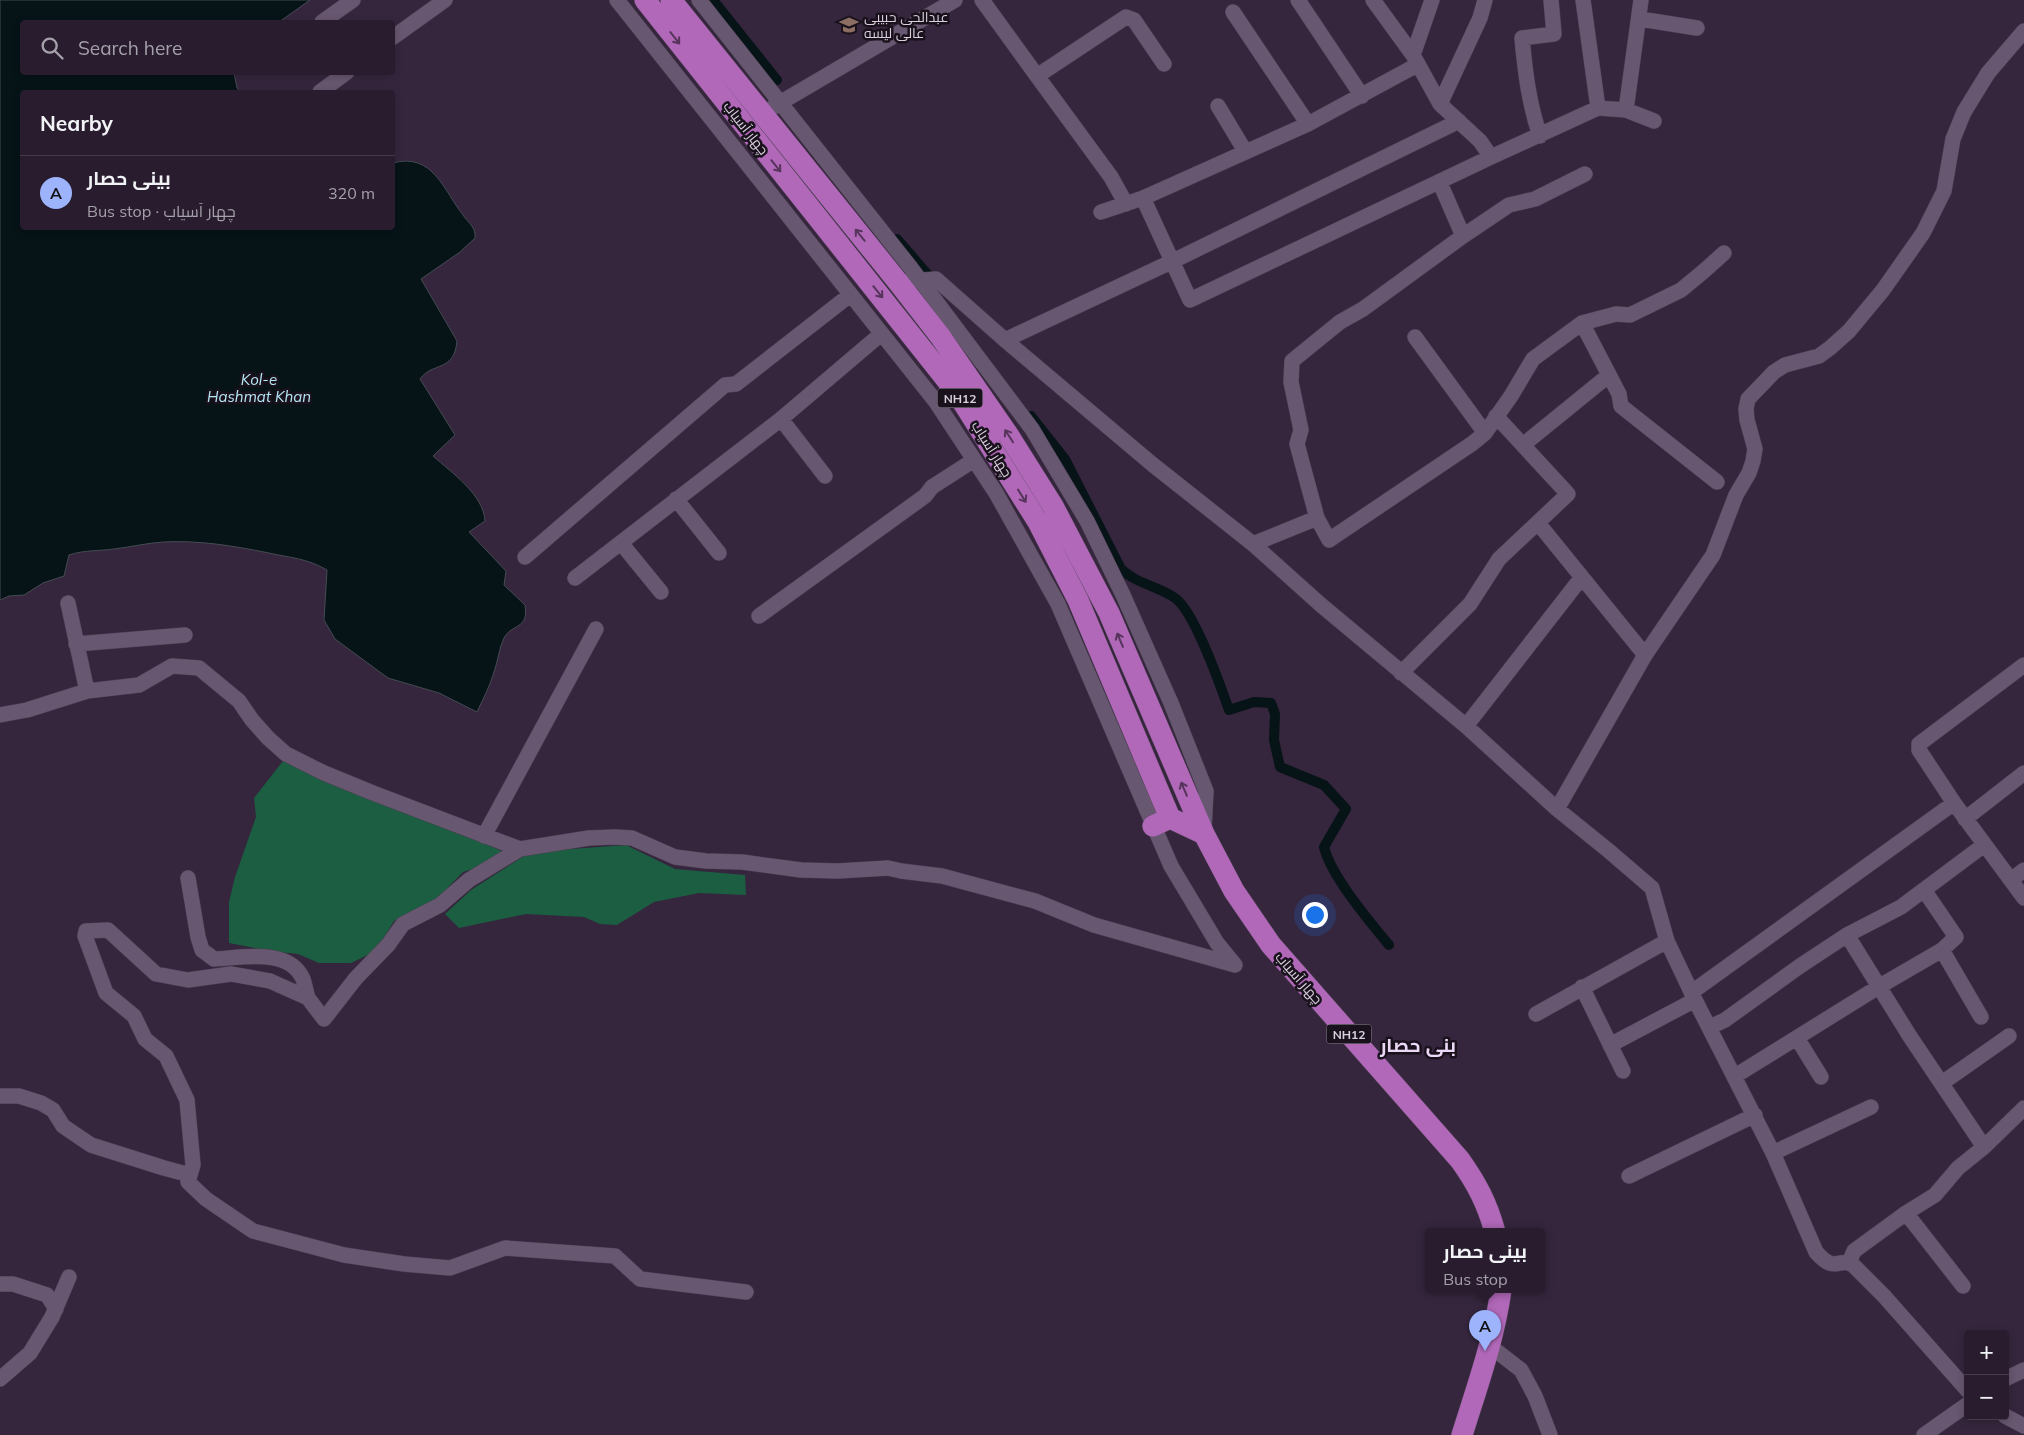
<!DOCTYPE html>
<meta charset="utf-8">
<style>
:root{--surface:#281c2e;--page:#34293a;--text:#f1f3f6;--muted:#a5a1aa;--line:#443a4a;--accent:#9db4fd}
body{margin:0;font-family:Mulish,Cairo,sans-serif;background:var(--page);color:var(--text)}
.controls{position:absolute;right:15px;bottom:15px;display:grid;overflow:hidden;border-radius:5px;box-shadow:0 2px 8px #0003}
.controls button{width:45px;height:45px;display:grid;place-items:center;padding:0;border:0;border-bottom:1px solid var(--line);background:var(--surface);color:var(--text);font:25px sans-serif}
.you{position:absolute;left:1314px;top:914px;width:18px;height:18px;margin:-12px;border:4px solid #fff;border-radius:50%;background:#1a73e8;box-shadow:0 0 0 8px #1a73e833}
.badge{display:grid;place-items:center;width:32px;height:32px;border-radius:50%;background:var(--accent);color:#111;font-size:16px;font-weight:700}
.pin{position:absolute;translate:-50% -41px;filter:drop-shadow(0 1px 2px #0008)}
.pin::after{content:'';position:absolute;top:26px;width:18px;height:15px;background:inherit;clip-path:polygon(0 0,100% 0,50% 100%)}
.popup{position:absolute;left:1425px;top:1228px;width:120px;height:65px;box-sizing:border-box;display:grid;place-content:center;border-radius:5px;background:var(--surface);filter:drop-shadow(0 1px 4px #0005);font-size:16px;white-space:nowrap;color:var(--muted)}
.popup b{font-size:19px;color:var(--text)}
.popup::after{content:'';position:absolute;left:50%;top:100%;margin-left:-10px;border:10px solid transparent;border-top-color:var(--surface)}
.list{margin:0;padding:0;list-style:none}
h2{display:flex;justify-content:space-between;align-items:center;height:65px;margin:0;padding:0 20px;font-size:21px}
h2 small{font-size:16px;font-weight:400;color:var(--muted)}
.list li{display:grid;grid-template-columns:32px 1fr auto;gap:15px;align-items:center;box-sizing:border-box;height:75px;padding:0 20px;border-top:1px solid var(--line)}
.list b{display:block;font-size:19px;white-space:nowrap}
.list p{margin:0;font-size:16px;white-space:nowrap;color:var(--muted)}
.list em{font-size:16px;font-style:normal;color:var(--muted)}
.icon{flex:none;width:28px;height:28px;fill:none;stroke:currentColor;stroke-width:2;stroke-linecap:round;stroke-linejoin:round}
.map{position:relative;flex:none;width:2024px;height:1435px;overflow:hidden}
.search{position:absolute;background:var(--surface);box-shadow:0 2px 8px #0003;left:20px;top:20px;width:375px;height:55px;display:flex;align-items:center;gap:12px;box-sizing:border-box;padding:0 18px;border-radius:5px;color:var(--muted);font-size:19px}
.panel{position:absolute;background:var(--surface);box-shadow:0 2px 8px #0003;left:20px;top:90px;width:375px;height:140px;border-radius:5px}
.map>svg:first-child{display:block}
.green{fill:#1b5e42}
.water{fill:#061317;stroke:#454b53}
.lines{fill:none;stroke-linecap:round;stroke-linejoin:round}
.canal{stroke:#061317;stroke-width:10}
.minor-casing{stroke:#4e4154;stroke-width:16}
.highway-casing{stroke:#4e4154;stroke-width:22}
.minor{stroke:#685770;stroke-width:15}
.highway{stroke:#b168b9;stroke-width:21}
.oneway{stroke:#56345b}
.labels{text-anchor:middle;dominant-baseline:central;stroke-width:5;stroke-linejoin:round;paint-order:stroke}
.shield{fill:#19121c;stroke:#9f96a4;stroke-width:1}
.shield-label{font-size:12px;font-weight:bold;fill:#d9cfde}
.poi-label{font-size:14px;fill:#d9cfde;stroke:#19121c;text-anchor:start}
.street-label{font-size:14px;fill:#d9cfde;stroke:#19121c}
.water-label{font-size:15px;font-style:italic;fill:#b4e6f4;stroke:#19121c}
.district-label{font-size:19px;font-weight:bold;fill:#ebd8f5;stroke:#19121c}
</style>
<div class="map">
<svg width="2024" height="1435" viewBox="0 0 2024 1435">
<rect width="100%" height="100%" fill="#35263d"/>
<path class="green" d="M283 761 507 853 489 864 463 872 432 904 394 921 376 951 351 963H319L298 954 270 951 229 943V902L235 877 256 817 254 798Z
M626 845 675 869 745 875 746 895 699 893 654 902 617 925 600 924 584 917 526 914 459 928 445 914 471 890 530 852Z"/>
<path class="water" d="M0 0H310L279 22H22V72L234 73 237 88 240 92H22V228H392L393 163C433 152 444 191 463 215 469 224 476 227 475 238L460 252 421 279 457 341C454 373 433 361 420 379L455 435 433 456C451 472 484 495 485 521L469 532 506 571 504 585 525 605C529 630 512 623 504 638 499 648 498 661 494 672 490 686 483 699 477 712L439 693 388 678 335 639 324 620 327 570C306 558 291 558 269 553 234 546 199 540 163 542 147 543 131 547 114 549 100 551 83 550 69 555L64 576 43 583 24 595 9 596 0 600Z"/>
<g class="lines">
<path class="canal" d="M713 0 777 80
M897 239 929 276
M1031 416 1065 459 1121 569C1137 584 1158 586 1175 598 1195 612 1220 685 1229 710L1254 702 1271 703 1275 714 1274 740 1280 767 1324 785 1346 809 1324 847C1331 876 1369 921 1389 945"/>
<g class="minor-casing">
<path id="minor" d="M617 0 936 402 996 493 1058 604 1171 866 1217 943 1235 965
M699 0 911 268 1032 429 1087 521 1123 595 1171 703 1206 791 1204 829
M982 0 1037 76
M1298 0 1362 96
M1373 0 1413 55 1440 104 1480 141 1491 157
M1583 0 1598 108
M1233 12 1308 124
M1640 19 1697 28
M322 22 353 0
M392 38 445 0
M1413 55 1432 0
M320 92 347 72
M1440 104 1480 18 1485 0
M1218 106 1245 151
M773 107 955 0
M1626 110 1641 0
M1540 136C1529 104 1525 71 1522 38L1554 34 1551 0
M1585 174 1535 199 1509 205 1463 236 1363 309 1340 322 1292 361 1291 382 1301 430 1297 444 1317 518 1329 540 1473 443 1485 433 1511 396 1533 359 1582 323 1616 314 1630 315 1681 290 1704 271 1724 253
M1440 183 1463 236
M1143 198 1190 300 1491 157 1598 108 1626 110 1654 121
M1126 204 1111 177 1037 76 1126 17 1134 20 1164 64
M1101 212 1143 198 1308 124 1417 65
M898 282 936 279 1005 340 1152 464 1253 544 1321 605 1466 726 1557 809 1609 851 1652 888 1667 941 1695 1000 1773 1153 1816 1252C1836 1275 1838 1256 1853 1265L1884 1296 1968 1391
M1582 323 1619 394 1621 406 1717 482
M1415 337 1485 433
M1005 340 1173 261 1459 121
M781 419 825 476
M1523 445 1609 375
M676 499 719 553
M1538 523 1645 655
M621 543 661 592
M1253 544 1317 518
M525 557 725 385 736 384 850 295
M575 578 781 419 881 334
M68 603 87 691
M759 616 925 496 932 487 974 460
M76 644 185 635
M2024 665 1919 744V750L1954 803 2024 898
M1401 673 1470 604 1499 559 1568 494 1496 416
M0 715 27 710 87 691 139 685 172 666 199 668 239 701 252 720 268 738 286 754 324 773 373 793 520 849 589 838 615 837 632 838 675 857 706 861 742 862 801 870 838 871 888 868 901 871 942 876 1035 901 1094 925 1235 965
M1466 726 1582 577
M1557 809 1645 655 1713 555 1736 495 1749 473 1753 461 1755 449 1747 420 1746 409 1748 399 1774 372 1785 365 1819 356 1830 348 1849 331 1883 290 1923 233 1944 191 1953 139 1964 112 1988 73 2024 31
M1965 819 2024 773
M484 836 596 629
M520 849 469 880 440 905 403 924 388 945 356 978 324 1019 308 998 270 981 231 974 188 980 156 974 108 930 86 931 85 936 106 993 134 1016 145 1039 166 1056 187 1100 193 1165 188 1182 206 1199 253 1231 344 1255 404 1264 450 1268 505 1248 615 1256 640 1279 746 1292
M188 878 198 937 202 950 214 959C241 958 289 947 303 979 305 985 306 992 308 998
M2011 880 2024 870
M1847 935 1909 1035 1984 1147
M1942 950 1981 1017
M1582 987 1623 1071
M1692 992 1954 803
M1536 1014 1667 941
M1710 1027 1725 1020 1800 966 1847 935 1901 907 1984 845
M1797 1038 1821 1077
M1610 1045 1695 1000
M1735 1076 1880 986 1942 950 1956 937 1924 890
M1942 1083 2009 1036
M0 1096H19L41 1103 53 1110 63 1126 91 1145 164 1168 190 1175
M1773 1153 1871 1107
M1629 1176 1755 1115
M1906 1213 1963 1286
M1849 1263 1854 1251 1906 1213 1935 1195 1958 1168 1984 1147 2024 1108
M0 1284H13L47 1295 56 1309
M1490 1346 1521 1370 1535 1396 1550 1435
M0 1379 30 1353 52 1317 69 1277
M2005 1379 2024 1370
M2005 1416 2024 1426
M1924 1435 1968 1404"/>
</g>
<g class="highway-casing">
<path id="highway" d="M645 0 957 393 1038 522 1078 600 1170 818 1204 834
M671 0 898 282 940 336 1009 436 1053 506 1109 613 1204 834 1234 891 1271 945 1460 1160C1477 1184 1487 1203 1495 1232
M1153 826 1170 818
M1462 1435C1477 1387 1494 1340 1501 1290"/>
</g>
<use href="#minor" class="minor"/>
<use href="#highway" class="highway"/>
</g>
<defs><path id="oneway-shaft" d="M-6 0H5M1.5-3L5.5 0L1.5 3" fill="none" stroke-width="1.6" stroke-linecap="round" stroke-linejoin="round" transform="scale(1.25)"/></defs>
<g class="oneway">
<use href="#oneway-shaft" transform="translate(675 38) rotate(52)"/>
<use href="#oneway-shaft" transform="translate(776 166) rotate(51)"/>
<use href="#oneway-shaft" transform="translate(860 235) rotate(-129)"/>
<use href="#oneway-shaft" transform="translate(878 292) rotate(51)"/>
<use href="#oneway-shaft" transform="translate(1009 436) rotate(-123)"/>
<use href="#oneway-shaft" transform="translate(1022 496) rotate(58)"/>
<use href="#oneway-shaft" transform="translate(1120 640) rotate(-113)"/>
<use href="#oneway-shaft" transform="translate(1184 789) rotate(-113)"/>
</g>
<defs>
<g id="school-bare" transform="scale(1.5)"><path d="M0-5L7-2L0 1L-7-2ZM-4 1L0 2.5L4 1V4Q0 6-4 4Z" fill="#8d6e63" stroke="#19121c" stroke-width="2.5" paint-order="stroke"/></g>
</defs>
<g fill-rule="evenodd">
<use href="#school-bare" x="849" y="25"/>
</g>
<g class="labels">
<g class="shield">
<rect x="937.5" y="388.5" width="45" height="19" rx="4"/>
<rect x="1326.5" y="1024.5" width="45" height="19" rx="4"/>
</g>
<g class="shield-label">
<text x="960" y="398">NH12</text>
<text x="1349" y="1034">NH12</text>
</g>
<g class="poi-label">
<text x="864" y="17">عبدالحی حبیبی<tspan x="864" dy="16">عالی لیسه</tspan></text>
</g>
<g class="street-label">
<text transform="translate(746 128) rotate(52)">چهار آسیاب</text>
<text transform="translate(992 449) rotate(58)">چهار آسیاب</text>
<text transform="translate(1299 978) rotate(49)">چهار آسیاب</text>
</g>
<g class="water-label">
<text x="259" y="379">Kol-e<tspan x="259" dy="17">Hashmat Khan</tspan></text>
</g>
<g class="district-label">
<text x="1418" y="1045">بنی حصار</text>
</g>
</g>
</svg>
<div class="controls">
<button>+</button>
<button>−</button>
</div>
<div class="you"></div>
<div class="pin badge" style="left:1485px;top:1351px">A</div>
<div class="popup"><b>بینی حصار</b>Bus stop</div>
<div class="search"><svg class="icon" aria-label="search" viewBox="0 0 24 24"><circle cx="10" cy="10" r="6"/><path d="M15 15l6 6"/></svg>Search here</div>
<section class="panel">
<h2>Nearby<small></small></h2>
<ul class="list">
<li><span class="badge">A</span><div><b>بینی حصار</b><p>Bus stop · چهار آسیاب</p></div><em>320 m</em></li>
</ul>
</section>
</div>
